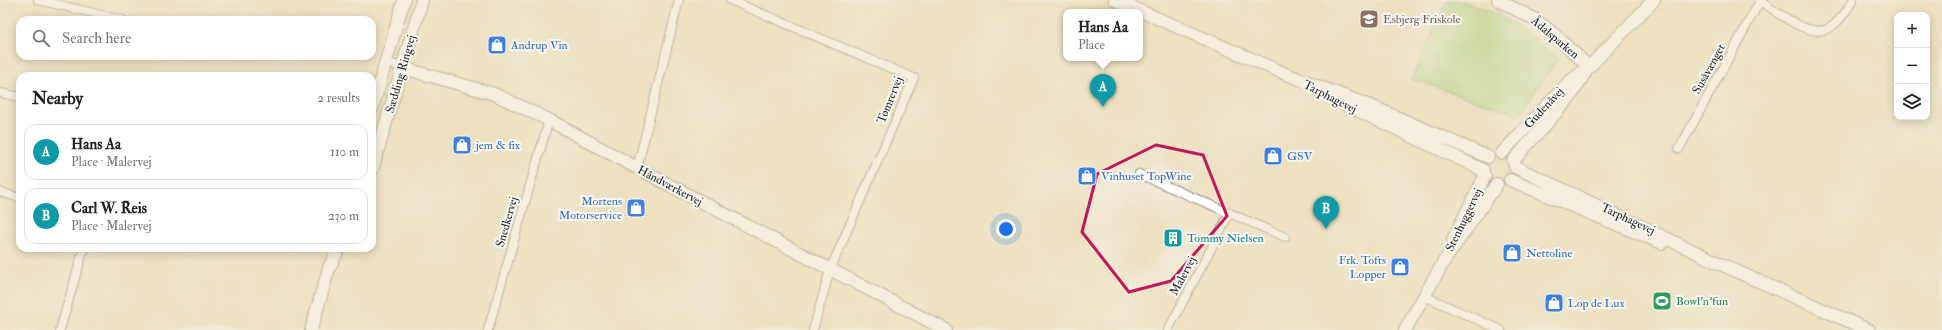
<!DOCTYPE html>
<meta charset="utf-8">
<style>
:root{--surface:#fff;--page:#f6f6f6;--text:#202124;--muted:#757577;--line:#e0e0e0;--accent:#1f6fb2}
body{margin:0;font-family:"IM FELL Double Pica",serif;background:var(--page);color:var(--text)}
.controls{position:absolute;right:12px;top:12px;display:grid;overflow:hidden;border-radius:8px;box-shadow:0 2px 10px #0003}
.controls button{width:36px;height:36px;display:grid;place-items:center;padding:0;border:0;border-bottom:1px solid var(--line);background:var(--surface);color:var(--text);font:20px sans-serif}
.you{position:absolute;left:1006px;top:229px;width:14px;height:14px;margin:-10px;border:3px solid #fff;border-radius:50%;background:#1a73e8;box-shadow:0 0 0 6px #1a73e833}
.badge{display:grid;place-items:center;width:26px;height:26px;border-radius:50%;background:var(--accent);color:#fff;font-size:13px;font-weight:700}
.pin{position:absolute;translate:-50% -33px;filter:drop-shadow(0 1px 2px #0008)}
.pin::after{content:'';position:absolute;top:21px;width:14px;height:12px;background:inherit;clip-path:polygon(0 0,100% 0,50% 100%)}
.popup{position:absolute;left:1063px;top:9px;width:80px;height:52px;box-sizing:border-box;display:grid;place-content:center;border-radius:8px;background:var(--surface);filter:drop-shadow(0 1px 3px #0005);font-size:13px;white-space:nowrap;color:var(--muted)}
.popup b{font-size:15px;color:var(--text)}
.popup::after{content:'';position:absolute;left:50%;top:100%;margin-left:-8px;border:8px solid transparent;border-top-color:var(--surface)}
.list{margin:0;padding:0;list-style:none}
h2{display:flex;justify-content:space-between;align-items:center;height:52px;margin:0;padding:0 16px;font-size:17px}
h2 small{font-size:13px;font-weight:400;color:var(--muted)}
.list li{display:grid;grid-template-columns:26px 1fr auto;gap:12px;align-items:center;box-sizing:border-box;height:56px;margin:0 8px 8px;padding:0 8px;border:1px solid var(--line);border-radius:12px}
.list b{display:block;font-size:15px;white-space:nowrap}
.list p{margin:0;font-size:13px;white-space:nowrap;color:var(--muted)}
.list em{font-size:13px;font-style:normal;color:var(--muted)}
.icon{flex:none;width:22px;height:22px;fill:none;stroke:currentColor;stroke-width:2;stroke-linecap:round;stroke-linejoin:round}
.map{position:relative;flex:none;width:1942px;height:330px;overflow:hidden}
.search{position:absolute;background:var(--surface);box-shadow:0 2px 10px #0003;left:16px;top:16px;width:360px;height:44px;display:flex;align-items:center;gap:10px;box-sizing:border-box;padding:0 14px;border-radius:12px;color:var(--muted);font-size:15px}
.panel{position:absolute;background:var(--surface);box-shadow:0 2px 10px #0003;left:16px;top:72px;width:360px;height:180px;border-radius:12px}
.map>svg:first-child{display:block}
.green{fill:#a6d481;stroke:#61784e}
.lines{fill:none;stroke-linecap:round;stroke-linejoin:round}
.street-casing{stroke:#847e6e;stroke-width:10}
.secondary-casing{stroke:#847e6e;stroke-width:14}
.street{stroke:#fff;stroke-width:8}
.secondary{stroke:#fff;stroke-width:12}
.marked{fill:none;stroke:#c2185b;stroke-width:3;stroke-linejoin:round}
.labels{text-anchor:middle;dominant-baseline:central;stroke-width:4;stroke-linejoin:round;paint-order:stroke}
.education-label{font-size:12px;fill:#785e54;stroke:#f6f6f2;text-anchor:start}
.street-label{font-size:12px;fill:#1c1c1c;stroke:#f6f6f2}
.shop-label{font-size:12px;fill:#366cbe;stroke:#f6f6f2;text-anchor:start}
.culture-label{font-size:12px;fill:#0d838f;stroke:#f6f6f2;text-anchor:start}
.leisure-label{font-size:12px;fill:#27864d;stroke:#f6f6f2;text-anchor:start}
</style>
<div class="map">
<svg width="1942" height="330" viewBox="0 0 1942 330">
<rect width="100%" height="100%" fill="#f6f6f2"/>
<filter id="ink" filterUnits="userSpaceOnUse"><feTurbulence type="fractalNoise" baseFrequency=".025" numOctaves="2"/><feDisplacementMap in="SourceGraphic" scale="8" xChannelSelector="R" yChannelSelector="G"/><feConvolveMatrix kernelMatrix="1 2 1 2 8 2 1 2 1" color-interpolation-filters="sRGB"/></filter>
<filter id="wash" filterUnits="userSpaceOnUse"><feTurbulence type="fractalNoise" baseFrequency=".012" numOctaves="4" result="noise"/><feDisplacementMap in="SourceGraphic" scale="16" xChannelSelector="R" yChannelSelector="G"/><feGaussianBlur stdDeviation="0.9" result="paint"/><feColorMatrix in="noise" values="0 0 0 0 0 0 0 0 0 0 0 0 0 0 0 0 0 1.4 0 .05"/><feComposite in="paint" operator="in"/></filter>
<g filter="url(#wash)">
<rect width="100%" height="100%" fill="#ede0c0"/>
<path class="green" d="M1447 0C1487 0 1528 34 1558 58L1519 115 1412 79Z"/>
</g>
<g filter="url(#ink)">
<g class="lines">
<g class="street-casing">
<path id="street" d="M38 0 123 20
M730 0 914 78 830 270 813 330
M1759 0C1776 11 1811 41 1831 27 1841 20 1847 10 1853 0
M386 62 403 68
M0 93 20 97
M1679 149 1760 1
M637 168 679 0
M1139 174 1285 237
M0 192 20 198
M1424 296 1501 330
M60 330 84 248
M488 330 549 120
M1168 330 1230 213"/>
</g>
<g class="secondary-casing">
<path id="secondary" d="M1115 0 1286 74 1373 107 1488 157
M1498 0 1536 20 1554 34 1589 67
M403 68 494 94 549 120 637 168 946 330
M1340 102 1483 170
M372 109 404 0
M1502 153 1569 82 1589 67 1654 0
M1513 161 1571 96 1585 73
M1515 167 1740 273 1869 330
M372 170 422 0
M1510 180 1662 243
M1453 239 1485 176
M311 330 329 268 339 248
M1405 330 1443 263 1497 184"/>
</g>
<use href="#street" class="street"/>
<use href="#secondary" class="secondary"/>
</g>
</g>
<path d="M0 0H1942V330H0ZM1156 145 1203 155 1227 216 1171 281 1129 292 1082 232 1097 174Z" fill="#ede0c0" fill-opacity=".55" fill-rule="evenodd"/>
<path class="marked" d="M1156 145 1203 155 1227 216 1171 281 1129 292 1082 232 1097 174Z"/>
<defs>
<g id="school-square" transform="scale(1)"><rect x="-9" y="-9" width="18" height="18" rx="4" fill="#8d6e63" stroke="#f6f6f2"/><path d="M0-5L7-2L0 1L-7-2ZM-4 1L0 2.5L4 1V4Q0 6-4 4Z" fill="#fff"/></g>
<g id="shop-square" transform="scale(1)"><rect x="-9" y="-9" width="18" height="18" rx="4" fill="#3f7fe0" stroke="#f6f6f2"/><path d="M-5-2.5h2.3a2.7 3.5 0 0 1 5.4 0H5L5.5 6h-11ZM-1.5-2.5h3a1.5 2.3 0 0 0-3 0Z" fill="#fff"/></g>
<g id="building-square" transform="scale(1)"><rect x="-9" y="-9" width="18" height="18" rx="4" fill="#0f9aa8" stroke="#f6f6f2"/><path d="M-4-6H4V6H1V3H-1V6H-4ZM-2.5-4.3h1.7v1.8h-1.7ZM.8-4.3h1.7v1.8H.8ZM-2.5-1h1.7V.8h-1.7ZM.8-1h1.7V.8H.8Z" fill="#fff"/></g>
<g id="stadium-square" transform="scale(1)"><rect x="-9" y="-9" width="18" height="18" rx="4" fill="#2e9e5b" stroke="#f6f6f2"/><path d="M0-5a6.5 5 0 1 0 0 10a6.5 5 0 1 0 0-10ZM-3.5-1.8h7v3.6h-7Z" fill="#fff"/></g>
</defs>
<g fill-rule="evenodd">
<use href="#school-square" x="1369" y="19"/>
<use href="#shop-square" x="497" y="45"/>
<use href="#shop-square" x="462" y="145"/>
<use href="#shop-square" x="1273" y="156"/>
<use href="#shop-square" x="1087" y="176"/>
<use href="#shop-square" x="636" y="208"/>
<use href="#building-square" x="1173" y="238"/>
<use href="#shop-square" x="1512" y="253"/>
<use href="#shop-square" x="1400" y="267"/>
<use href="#stadium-square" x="1662" y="301"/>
<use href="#shop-square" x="1554" y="303"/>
</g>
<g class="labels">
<g class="education-label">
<text x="1383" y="19">Esbjerg Friskole</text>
</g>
<g class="street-label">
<text transform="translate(1555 38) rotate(40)">Ådalsparken</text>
<text transform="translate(1709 69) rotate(-61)">Susåvænget</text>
<text transform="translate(401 74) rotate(-74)">Sædding Ringvej</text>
<text transform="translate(1330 97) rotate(27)">Tarphagevej</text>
<text transform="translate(890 100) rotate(-68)">Tømrervej</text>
<text transform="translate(1544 108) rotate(-47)">Gudenåvej</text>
<text transform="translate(670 186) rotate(28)">Håndværkervej</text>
<text transform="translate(1628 219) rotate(25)">Tarphagevej</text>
<text transform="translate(1464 220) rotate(-64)">Stenhuggervej</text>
<text transform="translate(507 222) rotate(-74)">Snedkervej</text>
<text transform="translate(1183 276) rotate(-62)">Malervej</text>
</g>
<g class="shop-label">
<text x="511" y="45">Andrup Vin</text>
<text x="476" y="145">jem &amp; fix</text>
<text x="1287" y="156">GSV</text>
<text x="1101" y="176">Vinhuset TopWine</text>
<text x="622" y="201" text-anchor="end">Mortens<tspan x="622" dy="14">Motorservice</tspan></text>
<text x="1526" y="253">Nettoline</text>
<text x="1386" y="260" text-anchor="end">Frk. Tofts<tspan x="1386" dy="14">Lopper</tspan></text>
<text x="1568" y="303">Lop de Lux</text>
</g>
<g class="culture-label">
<text x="1187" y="238">Tommy Nielsen</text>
</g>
<g class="leisure-label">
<text x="1676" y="301">Bowl'n'fun</text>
</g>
</g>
</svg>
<div class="controls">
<button>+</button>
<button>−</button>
<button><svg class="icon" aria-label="layers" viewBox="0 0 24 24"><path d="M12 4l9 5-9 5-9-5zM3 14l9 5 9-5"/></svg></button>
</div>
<div class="you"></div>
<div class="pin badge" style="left:1103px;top:107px;background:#0f9aa8">A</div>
<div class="popup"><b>Hans Aa</b>Place</div>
<div class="pin badge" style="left:1326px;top:229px;background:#0f9aa8">B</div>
<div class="search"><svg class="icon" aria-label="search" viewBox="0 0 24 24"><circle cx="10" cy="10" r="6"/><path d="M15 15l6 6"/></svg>Search here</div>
<section class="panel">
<h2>Nearby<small>2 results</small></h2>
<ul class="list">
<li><span class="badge" style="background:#0f9aa8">A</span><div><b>Hans Aa</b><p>Place · Malervej</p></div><em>110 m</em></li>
<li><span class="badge" style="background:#0f9aa8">B</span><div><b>Carl W. Reis</b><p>Place · Malervej</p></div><em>230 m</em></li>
</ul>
</section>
</div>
